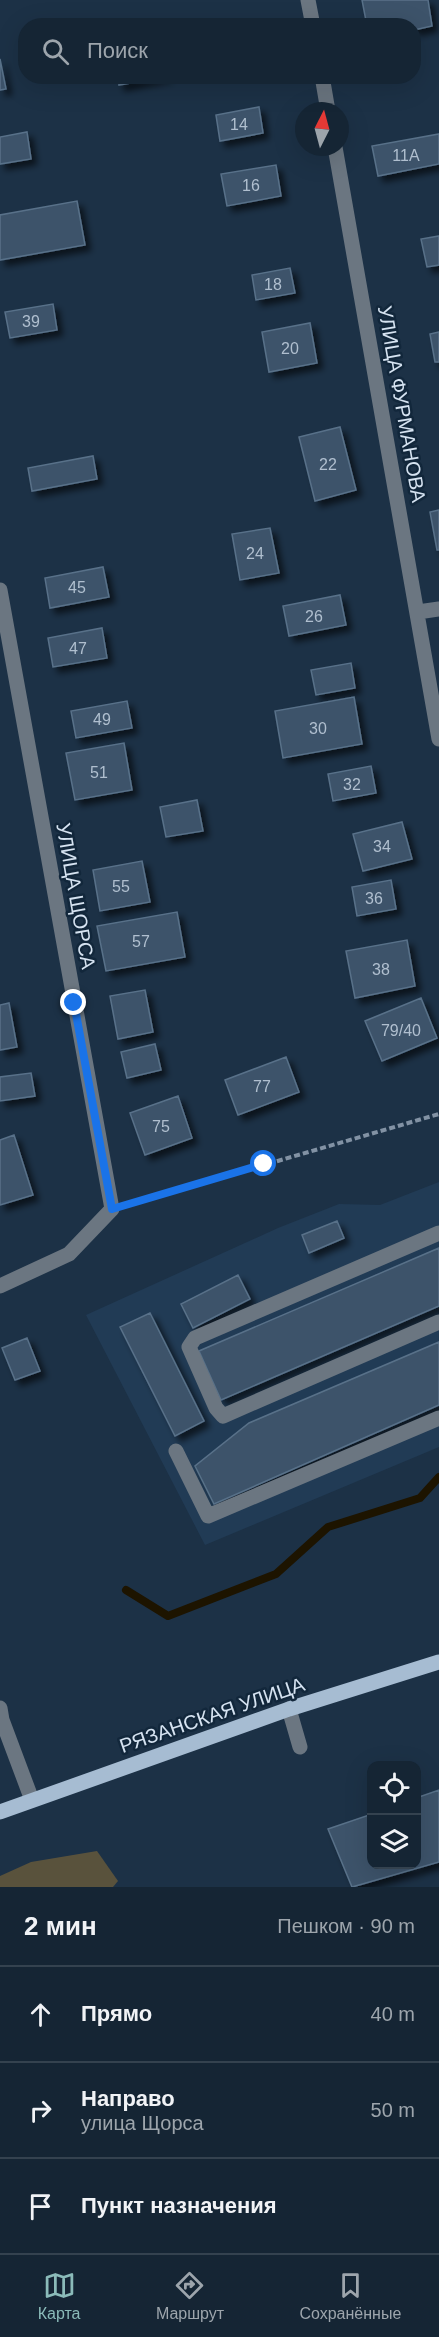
<!DOCTYPE html>
<html lang="ru">
<meta charset="utf-8">
<style>
:root{--surface:#152534;--page:#223140;--text:#f1f3f6;--muted:#9da5ac;--line:#34424f;--accent:#8bbbb9}
body{margin:0;font-family:Helvetica,sans-serif;background:var(--page);color:var(--text)}
.controls{position:absolute;right:18px;bottom:18px;display:grid;overflow:hidden;border-radius:12px;box-shadow:0 6px 24px #0002}
.controls button{width:54px;height:54px;display:grid;place-items:center;padding:0;border:0;border-bottom:2px solid var(--line);background:var(--surface);color:var(--text);font:30px sans-serif}
.compass{position:absolute;left:295px;top:102px;width:54px;height:54px;border-radius:50%;background:var(--surface);box-shadow:0 6px 24px #0002;rotate:6deg}
.stop{position:absolute;width:18px;height:18px;margin:-14px;border:4px solid #1a73e8;border-radius:50%;background:#fff}
.stop.end{background:#1a73e8;border-color:#fff;box-shadow:0 2px 6px #0008}
.list{margin:0;padding:0;list-style:none}
h2{display:flex;justify-content:space-between;align-items:center;height:78px;margin:0;padding:0 24px;font-size:26px}
h2 small{font-size:20px;font-weight:400;color:var(--muted)}
.list li{display:grid;grid-template-columns:39px 1fr auto;gap:18px;align-items:center;box-sizing:border-box;height:96px;padding:0 24px;border-top:2px solid var(--line)}
.list b{display:block;font-size:22px;white-space:nowrap}
.list p{margin:0;font-size:20px;white-space:nowrap;color:var(--muted)}
.list em{font-size:20px;font-style:normal;color:var(--muted)}
.icon{flex:none;width:33px;height:33px;fill:none;stroke:currentColor;stroke-width:2;stroke-linecap:round;stroke-linejoin:round}
.map{position:relative;flex:none;width:439px;height:1887px;overflow:hidden}
.search{position:absolute;background:var(--surface);box-shadow:0 6px 24px #0002;left:18px;right:18px;top:18px;height:66px;display:flex;align-items:center;gap:15px;box-sizing:border-box;padding:0 21px;border-radius:24px;color:var(--muted);font-size:22px}
.sheet{height:366px;background:var(--surface)}
nav{display:flex;justify-content:space-around;align-items:center;box-sizing:border-box;height:84px;border-top:2px solid var(--line);background:var(--surface);font-size:16px;color:var(--muted)}
nav a{display:grid;justify-items:center;gap:3px}
nav .on{color:var(--accent)}
.map>svg:first-child{display:block}
.built{fill:#213b55}
.green{fill:#59523c}
.lines{fill:none;stroke-linecap:round;stroke-linejoin:round}
.stream{stroke:#1d1400;stroke-width:8}
.building{fill:#3c536a;stroke:#597189;stroke-width:1.5;filter:url(#shadow)}
.path{stroke:#8292a4;stroke-width:4;stroke-dasharray:6 3;stroke-linecap:butt}
.minor{stroke:#6b7681;stroke-width:15}
.major{stroke:#a6bcd2;stroke-width:15}
.route{stroke:#1a73e8;stroke-width:8}
.labels{text-anchor:middle;dominant-baseline:central;stroke-width:5;stroke-linejoin:round;paint-order:stroke}
.number-label{font-size:16px;fill:#b0bfcf}
.street-label{font-size:20px;fill:#d6e3f1;stroke:#12273b}
</style>
<div class="map">
<svg width="439" height="1887" viewBox="0 0 439 1887">
<defs>
<filter id="shadow"><feDropShadow dx="5.5" dy="5.5" stdDeviation="3" flood-color="#0009"/></filter>
</defs>
<rect width="100%" height="100%" fill="#1c3146"/>
<path class="built" d="M439 1182V1447L205 1545 86 1315 278 1228 339 1204 380 1205Z"/>
<path class="green" d="M97 1851 118 1881 113 1887H0V1876L31 1862Z"/>
<g class="lines">
<path class="stream" d="M126 1590 168 1616 276 1574 328 1527 420 1498 439 1477"/>
</g>
<path class="building" d="M362 0H428L432 26 414 30V26H367Z
M191 21V26H166Z
M0 59 6 89 0 90Z
M118 76H168L119 85Z
M259 107 263 133 220 141 216 115Z
M27 132 31 159 0 164V137Z
M439 134V164L378 176 372 146Z
M276 165 281 196 227 206 221 174Z
M77 201 85 245 0 260V215Z
M439 236V265L427 267 421 239Z
M290 268 295 293 256 300 252 275Z
M53 304 57 330 10 338 5 312Z
M310 323 317 363 269 372 262 332Z
M439 332V362H435L430 334Z
M340 427 356 490 315 501 299 437Z
M93 456 97 479 32 491 28 468Z
M439 510V550H437L430 512Z
M270 528 279 573 240 580 232 534Z
M103 567 109 597 50 608 45 578Z
M340 595 346 625 289 636 283 606Z
M102 628 107 658 53 667 48 638Z
M351 663 355 688 316 695 311 670Z
M354 697 362 744 283 758 275 711Z
M127 701 132 728 76 738 71 711Z
M124 743 132 790 75 800 66 753Z
M371 766 376 793 333 801 328 774Z
M197 800 203 831 166 837 160 807Z
M402 822 412 859 363 871 353 834Z
M142 861 150 902 100 911 93 870Z
M391 880 396 909 357 916 352 887Z
M177 912 185 957 106 971 97 926Z
M407 940 415 986 355 998 346 951Z
M145 990 153 1032 118 1039 110 996Z
M421 998 437 1038 382 1061 365 1021Z
M9 1003 17 1047 0 1050V1005Z
M155 1044 161 1070 127 1078 121 1052Z
M286 1057 299 1092 238 1115 225 1080Z
M31 1073 35 1096 0 1101V1077Z
M178 1096 192 1138 145 1155 130 1113Z
M14 1135 33 1195 0 1205V1140Z
M337 1221 344 1238 309 1253 302 1235Z
M439 1248V1306L221 1400 199 1351Z
M238 1275 250 1299 193 1328 181 1304Z
M150 1313 204 1421 175 1436 120 1327Z
M27 1338 40 1371 15 1380 2 1348Z
M439 1342V1405L214 1504 195 1466 249 1423Z
M439 1790V1862L352 1887 328 1829 372 1814V1864H416V1798Z"/>
<g class="lines">
<path class="path" d="M130 1204 439 1114"/>
<path class="minor" d="M308 0 313 26
M322 76 328 111
M335 147 439 739
M0 590 112 1209 69 1254 0 1286
M418 612 439 609
M439 1233 195 1338 189 1347 216 1408 223 1416 439 1322
M176 1451 208 1516 439 1418
M0 1708 2 1720 32 1800
M289 1709 300 1747"/>
<path class="major" d="M0 1812 289 1709 439 1662"/>
</g>
<g class="lines">
<path class="route" d="M74 1003 112 1209 264 1164"/>
</g>
<g class="labels">
<g class="number-label">
<text x="239" y="124">14</text>
<text x="406" y="155">11А</text>
<text x="251" y="185">16</text>
<text x="273" y="284">18</text>
<text x="31" y="321">39</text>
<text x="290" y="348">20</text>
<text x="328" y="464">22</text>
<text x="255" y="553">24</text>
<text x="77" y="587">45</text>
<text x="314" y="616">26</text>
<text x="78" y="648">47</text>
<text x="102" y="719">49</text>
<text x="318" y="728">30</text>
<text x="99" y="772">51</text>
<text x="352" y="784">32</text>
<text x="382" y="846">34</text>
<text x="121" y="886">55</text>
<text x="374" y="898">36</text>
<text x="141" y="941">57</text>
<text x="381" y="969">38</text>
<text x="401" y="1030">79/40</text>
<text x="262" y="1086">77</text>
<text x="161" y="1126">75</text>
</g>
<g class="street-label">
<text transform="translate(402 404) rotate(80)">УЛИЦА ФУРМАНОВА</text>
<text transform="translate(76 896) rotate(80)">УЛИЦА ЩОРСА</text>
<text transform="translate(212 1715) rotate(-19)">РЯЗАНСКАЯ УЛИЦА</text>
</g>
</g>
</svg>
<div class="controls">
<button><svg class="icon" aria-label="locate" viewBox="0 0 24 24"><circle cx="12" cy="12" r="6"/><path d="M12 2v4M12 18v4M2 12h4M18 12h4"/></svg></button>
<button><svg class="icon" aria-label="layers" viewBox="0 0 24 24"><path d="M12 4l9 5-9 5-9-5zM3 14l9 5 9-5"/></svg></button>
</div>
<svg class="compass" viewBox="-18 -18 36 36"><path d="M0-13l5 13h-10z" fill="#e53935"/><path d="M0 13l5-13h-10z" fill="#9da5ac"/></svg>
<div class="stop" style="left:264px;top:1164px"></div>
<div class="stop end" style="left:74px;top:1003px"></div>
<div class="search"><svg class="icon" aria-label="search" viewBox="0 0 24 24"><circle cx="10" cy="10" r="6"/><path d="M15 15l6 6"/></svg>Поиск</div>
</div>
<section class="sheet">
<h2>2 мин<small>Пешком · 90 m</small></h2>
<ul class="list">
<li><svg class="icon" aria-label="ahead" viewBox="0 0 24 24"><path d="M12 20V5M6 11l6-6 6 6"/></svg><div><b>Прямо</b></div><em>40 m</em></li>
<li><svg class="icon" aria-label="right" viewBox="0 0 24 24"><path d="M7 20v-9h11M14 6l5 5-5 5"/></svg><div><b>Направо</b><p>улица Щорса</p></div><em>50 m</em></li>
<li><svg class="icon" aria-label="arrive" viewBox="0 0 24 24"><path d="M6 21V4h12l-3 4 3 4H6"/></svg><div><b>Пункт назначения</b></div></li>
</ul>
</section>
<nav>
<a class="on"><svg class="icon" aria-label="map" viewBox="0 0 24 24"><path d="M3 6l6-2 6 2 6-2v14l-6 2-6-2-6 2zM9 4v14M15 6v14"/></svg>Карта</a>
<a><svg class="icon" aria-label="directions" viewBox="0 0 24 24"><path d="M12 3l9 9-9 9-9-9zM9 14v-3h6M13 9l2 2-2 2"/></svg>Маршрут</a>
<a><svg class="icon" aria-label="saved" viewBox="0 0 24 24"><path d="M7 4h10v16l-5-4-5 4z"/></svg>Сохранённые</a>
</nav>
